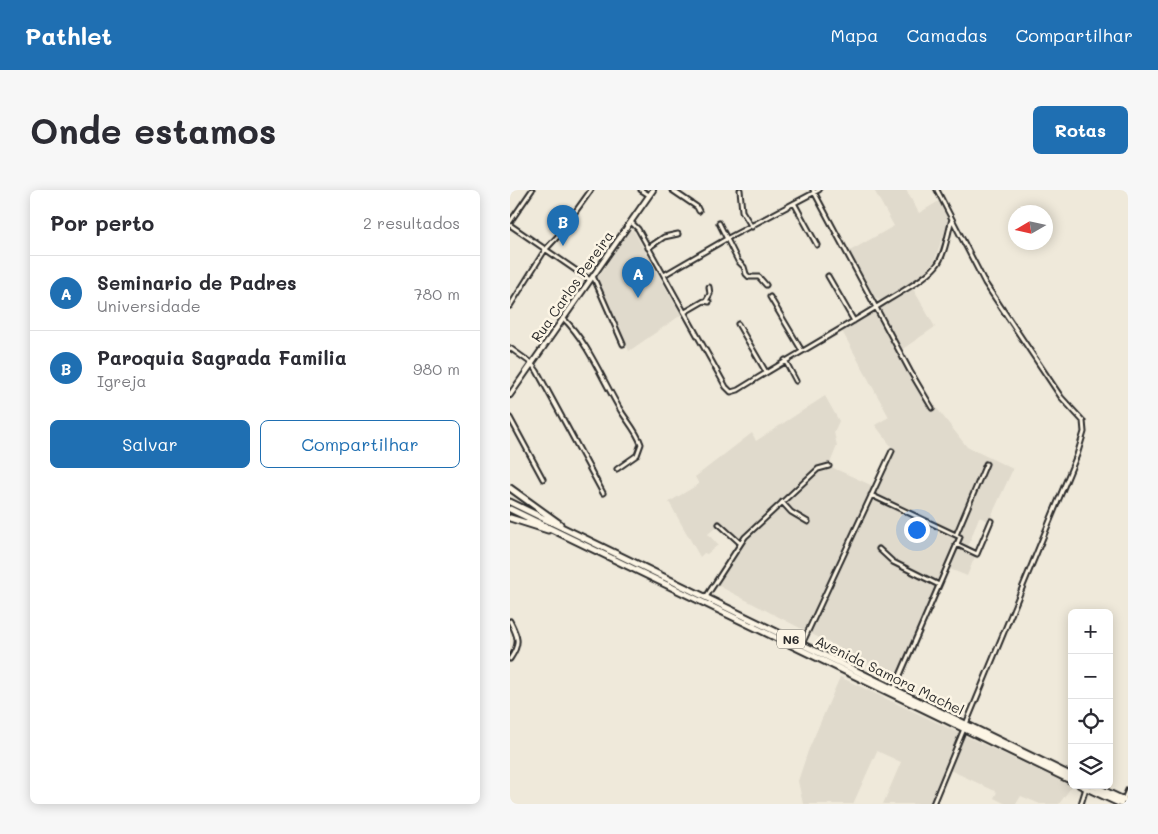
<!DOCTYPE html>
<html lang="pt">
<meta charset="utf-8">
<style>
:root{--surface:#fff;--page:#f7f7f7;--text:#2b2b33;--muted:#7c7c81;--line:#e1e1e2;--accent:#1f6fb2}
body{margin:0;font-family:Mali,sans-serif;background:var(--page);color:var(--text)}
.controls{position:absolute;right:15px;bottom:15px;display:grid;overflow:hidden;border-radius:8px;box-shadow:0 2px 12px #0003}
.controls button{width:45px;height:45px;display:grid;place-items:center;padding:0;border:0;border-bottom:1px solid var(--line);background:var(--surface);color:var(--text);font:25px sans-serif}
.compass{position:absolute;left:498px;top:15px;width:45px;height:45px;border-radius:50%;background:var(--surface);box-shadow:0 2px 12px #0003;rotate:261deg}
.you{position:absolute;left:406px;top:339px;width:18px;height:18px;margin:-12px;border:4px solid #fff;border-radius:50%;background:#1a73e8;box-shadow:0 0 0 8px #1a73e833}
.badge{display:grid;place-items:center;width:32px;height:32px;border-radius:50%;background:var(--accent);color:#fff;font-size:16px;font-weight:700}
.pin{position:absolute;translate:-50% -41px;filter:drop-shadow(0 1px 2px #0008)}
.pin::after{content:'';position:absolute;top:26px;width:18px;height:15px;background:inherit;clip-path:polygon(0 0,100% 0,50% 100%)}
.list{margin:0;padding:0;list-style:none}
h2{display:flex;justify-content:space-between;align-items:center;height:65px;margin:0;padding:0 20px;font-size:21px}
h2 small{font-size:16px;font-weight:400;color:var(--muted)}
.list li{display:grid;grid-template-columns:32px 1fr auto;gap:15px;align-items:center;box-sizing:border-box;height:75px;padding:0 20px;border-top:1px solid var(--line)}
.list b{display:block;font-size:19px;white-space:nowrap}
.list p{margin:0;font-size:16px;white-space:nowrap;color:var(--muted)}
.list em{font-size:16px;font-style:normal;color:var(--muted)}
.actions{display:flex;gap:10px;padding:15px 20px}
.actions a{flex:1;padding:11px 0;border:1px solid var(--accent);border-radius:8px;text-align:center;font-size:18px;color:var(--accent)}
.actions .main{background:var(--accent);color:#fff}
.icon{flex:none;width:28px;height:28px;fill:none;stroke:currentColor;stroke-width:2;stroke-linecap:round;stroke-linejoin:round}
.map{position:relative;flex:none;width:618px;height:614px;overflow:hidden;border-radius:8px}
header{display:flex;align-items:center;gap:30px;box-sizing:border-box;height:70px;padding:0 25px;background:var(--accent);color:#fff}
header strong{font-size:24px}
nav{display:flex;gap:28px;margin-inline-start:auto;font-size:18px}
.intro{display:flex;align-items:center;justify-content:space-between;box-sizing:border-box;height:120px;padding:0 30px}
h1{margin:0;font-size:35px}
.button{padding:12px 22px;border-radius:8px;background:var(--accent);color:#fff;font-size:18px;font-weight:700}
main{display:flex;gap:30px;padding:0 30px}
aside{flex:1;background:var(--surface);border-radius:8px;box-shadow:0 2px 12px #0003}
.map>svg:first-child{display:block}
.built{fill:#e0dacc}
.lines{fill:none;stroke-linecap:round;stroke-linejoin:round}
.street-casing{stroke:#2b2b2b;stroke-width:7}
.secondary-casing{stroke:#2b2b2b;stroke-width:8}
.highway-casing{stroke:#2b2b2b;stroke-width:9}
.street{stroke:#fcf5e5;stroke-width:3}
.secondary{stroke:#fcf5e5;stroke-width:4}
.highway{stroke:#fcf5e5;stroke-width:5}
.labels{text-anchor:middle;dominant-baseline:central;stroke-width:5;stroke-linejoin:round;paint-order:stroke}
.shield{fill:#fcf5e5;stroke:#6a6863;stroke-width:1}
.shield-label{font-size:12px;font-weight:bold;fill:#2b2b2b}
.street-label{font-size:14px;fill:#2b2b2b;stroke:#fcf5e5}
</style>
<header>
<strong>Pathlet</strong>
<nav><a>Mapa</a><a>Camadas</a><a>Compartilhar</a></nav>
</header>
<div class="intro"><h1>Onde estamos</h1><a class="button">Rotas</a></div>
<main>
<aside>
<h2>Por perto<small>2 resultados</small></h2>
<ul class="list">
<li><span class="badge">A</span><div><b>Seminario de Padres</b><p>Universidade</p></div><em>780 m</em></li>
<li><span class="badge">B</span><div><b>Paroquia Sagrada Familia</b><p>Igreja</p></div><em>980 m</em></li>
</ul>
<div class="actions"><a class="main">Salvar</a><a>Compartilhar</a></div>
</aside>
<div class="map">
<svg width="618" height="614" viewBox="0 0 618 614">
<rect width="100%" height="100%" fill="#efe9da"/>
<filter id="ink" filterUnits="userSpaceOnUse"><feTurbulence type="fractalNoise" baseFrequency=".02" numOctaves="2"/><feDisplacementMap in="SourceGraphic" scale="10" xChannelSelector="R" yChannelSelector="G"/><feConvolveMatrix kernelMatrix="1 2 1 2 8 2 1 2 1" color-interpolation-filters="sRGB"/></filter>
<g filter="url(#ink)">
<path class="built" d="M364 0H396L409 23 429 11 439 29 424 72 411 85 371 110 366 109 338 62 384 36Z
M123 40 171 125 119 161 86 90 119 41Z
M402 97 425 137 391 160 418 207 457 257 503 279 479 331 469 327 457 359 466 364 457 386 435 377 387 488 207 395 231 354 211 333 198 344 208 355 197 364 194 363 190 367 159 312 189 294 185 287 242 243 246 251 315 206 329 231 324 242 327 256 319 276 363 296 381 256 365 235 379 227 332 141Z
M330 487 562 596 549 614H530L511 606 506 614H496L484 608 487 602 438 579 423 614H373L391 572 367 561 343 614H293L288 591 298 561Z"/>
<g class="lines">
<g class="street-casing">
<path id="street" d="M131 0 139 5
M162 0 187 17 189 21
M230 0 232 21 242 37
M303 0 400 181 422 218
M284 13 307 55
M0 32 22 0
M121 32 128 39 216 197 221 202 228 200C276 170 325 143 373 113 389 103 414 90 426 76 435 66 438 42 442 29
M209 33 228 71 234 77 236 84 239 87H249L256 95
M0 35 80 90
M138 58 154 47 168 44
M154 85 218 48 309 0
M83 86 113 154
M318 86 344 131
M260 107 292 161
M196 111 200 104 199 97
M0 116 35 60 48 46 81 0
M175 122 194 111 199 112
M53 128C78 152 93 191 111 221 118 232 127 242 131 254L127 265 107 279
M228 134 256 182
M0 158 21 173 27 181 93 303
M275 170 286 191
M0 228 33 289
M361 305 450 347 384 499
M272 312 281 322 298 332
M209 334 230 353
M446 345 476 274
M446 354 467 364 481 331
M369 359 383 372 429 395
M196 407 235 347 308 279 319 276
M0 431C8 447 11 453 0 469
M292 454 382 261
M614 609 618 600
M423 614 567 265 574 242 573 231 551 207 475 93 427 0
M571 614 576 598"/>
</g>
<g class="secondary-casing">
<path id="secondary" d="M0 205 143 0"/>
</g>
<g class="highway-casing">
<path id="highway" d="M0 298 50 334
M0 312 562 586
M0 319 562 591
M0 328 38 340
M570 595 611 614
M582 595 618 612"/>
</g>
<use href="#street" class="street"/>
<use href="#secondary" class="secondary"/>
<use href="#highway" class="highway"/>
</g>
</g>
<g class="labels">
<rect class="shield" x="267" y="439.5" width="28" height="19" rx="4"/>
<g class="shield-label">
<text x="281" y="449">N6</text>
</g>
<g class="street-label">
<text transform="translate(62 96) rotate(-55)">Rua Carlos Pereira</text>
<text transform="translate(380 485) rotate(26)">Avenida Samora Machel</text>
</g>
</g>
</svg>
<div class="controls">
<button>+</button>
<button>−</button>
<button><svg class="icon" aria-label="locate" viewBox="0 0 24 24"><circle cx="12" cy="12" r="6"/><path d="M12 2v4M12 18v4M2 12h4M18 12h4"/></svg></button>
<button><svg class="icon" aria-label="layers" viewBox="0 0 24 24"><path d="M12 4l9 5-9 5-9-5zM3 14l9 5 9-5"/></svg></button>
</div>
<svg class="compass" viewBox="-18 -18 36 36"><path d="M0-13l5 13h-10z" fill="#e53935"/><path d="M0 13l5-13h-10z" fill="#7c7c81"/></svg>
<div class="you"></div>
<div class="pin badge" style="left:128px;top:108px">A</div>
<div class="pin badge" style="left:53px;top:56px">B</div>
</div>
</main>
